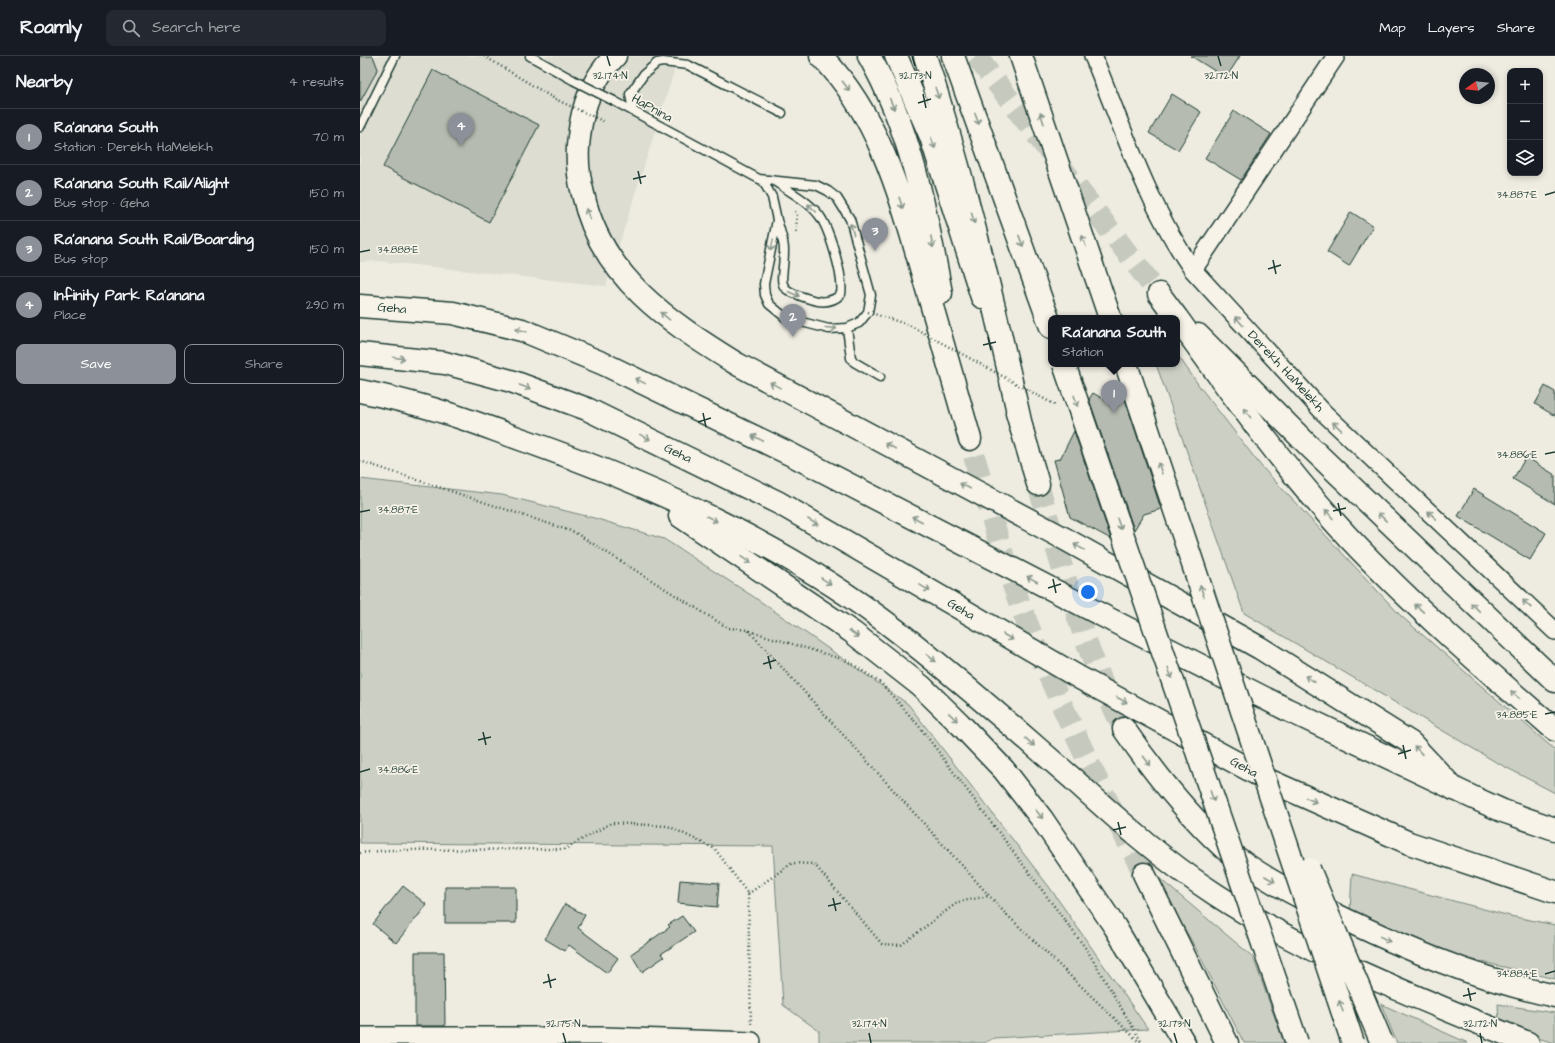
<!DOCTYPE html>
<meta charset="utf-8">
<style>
:root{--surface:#171b24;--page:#242831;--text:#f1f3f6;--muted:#9ea1a6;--line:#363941;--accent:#8c9099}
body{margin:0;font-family:"Architects Daughter",sans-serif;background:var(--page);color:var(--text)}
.controls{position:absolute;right:12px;top:12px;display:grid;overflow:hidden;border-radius:8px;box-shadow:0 2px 6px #0003}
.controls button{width:36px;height:36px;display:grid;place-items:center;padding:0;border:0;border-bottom:1px solid var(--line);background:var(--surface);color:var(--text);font:20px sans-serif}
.compass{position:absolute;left:1099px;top:12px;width:36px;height:36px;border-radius:50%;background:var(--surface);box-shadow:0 2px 6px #0003;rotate:255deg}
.you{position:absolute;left:728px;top:536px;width:14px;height:14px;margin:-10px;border:3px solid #fff;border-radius:50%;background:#1a73e8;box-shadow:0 0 0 6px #1a73e833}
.badge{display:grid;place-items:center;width:26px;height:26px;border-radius:50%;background:var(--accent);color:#fff;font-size:13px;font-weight:700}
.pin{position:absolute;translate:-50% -33px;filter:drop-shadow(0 1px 2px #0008)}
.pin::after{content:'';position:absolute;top:21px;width:14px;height:12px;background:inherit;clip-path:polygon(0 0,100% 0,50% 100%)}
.popup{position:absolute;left:688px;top:259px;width:132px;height:52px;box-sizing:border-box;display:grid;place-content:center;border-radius:8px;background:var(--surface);filter:drop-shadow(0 1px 3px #0005);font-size:13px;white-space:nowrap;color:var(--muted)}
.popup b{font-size:15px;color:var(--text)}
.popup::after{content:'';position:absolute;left:50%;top:100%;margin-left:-8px;border:8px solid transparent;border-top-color:var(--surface)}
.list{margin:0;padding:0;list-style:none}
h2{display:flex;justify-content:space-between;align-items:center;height:52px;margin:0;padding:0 16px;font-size:17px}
h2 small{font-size:13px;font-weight:400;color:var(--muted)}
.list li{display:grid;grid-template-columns:26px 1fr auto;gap:12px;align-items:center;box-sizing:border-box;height:56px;padding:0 16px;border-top:1px solid var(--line)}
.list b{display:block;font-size:15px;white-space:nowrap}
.list p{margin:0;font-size:13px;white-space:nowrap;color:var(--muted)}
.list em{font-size:13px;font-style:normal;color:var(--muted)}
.actions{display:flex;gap:8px;padding:12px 16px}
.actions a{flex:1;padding:9px 0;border:1px solid var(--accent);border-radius:8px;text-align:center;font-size:14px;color:var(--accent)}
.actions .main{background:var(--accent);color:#fff}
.icon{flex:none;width:22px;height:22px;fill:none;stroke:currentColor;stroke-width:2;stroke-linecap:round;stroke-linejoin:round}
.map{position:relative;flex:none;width:1195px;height:987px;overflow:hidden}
header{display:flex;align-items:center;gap:24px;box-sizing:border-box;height:56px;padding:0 20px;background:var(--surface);border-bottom:1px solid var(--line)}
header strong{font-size:19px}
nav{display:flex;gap:22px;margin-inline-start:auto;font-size:14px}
.search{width:280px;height:36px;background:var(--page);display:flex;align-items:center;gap:10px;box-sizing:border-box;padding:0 14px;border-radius:8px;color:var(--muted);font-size:15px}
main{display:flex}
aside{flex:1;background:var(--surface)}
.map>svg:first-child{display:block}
.built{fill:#ddddd2}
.green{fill:#cccfc4;stroke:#76867c}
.building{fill:#b5bbb0;stroke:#1f3d34}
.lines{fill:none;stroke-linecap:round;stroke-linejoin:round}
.trunk-tunnel{stroke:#c5c9be;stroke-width:22;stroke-dasharray:22 11;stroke-linecap:butt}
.motorway-tunnel{stroke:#c5c9be;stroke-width:22;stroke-dasharray:22 11;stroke-linecap:butt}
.service-casing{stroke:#1f3d34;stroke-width:11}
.minor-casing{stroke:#1f3d34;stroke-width:20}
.trunk-casing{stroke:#1f3d34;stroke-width:25}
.motorway-casing{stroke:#1f3d34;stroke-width:25}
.path{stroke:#1f3d34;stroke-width:2.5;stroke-dasharray:1 3;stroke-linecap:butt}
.service{stroke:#f7f3e8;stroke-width:8}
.minor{stroke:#f7f3e8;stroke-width:17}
.trunk{stroke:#f7f3e8;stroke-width:22}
.motorway{stroke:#f7f3e8;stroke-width:22}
.service-bridge-casing{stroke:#1f3d34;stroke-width:11;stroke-linecap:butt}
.motorway-bridge-casing{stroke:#1f3d34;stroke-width:25;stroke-linecap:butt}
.path-bridge{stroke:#1f3d34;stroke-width:2.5;stroke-dasharray:1 3;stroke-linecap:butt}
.service-bridge{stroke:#f7f3e8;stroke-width:8}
.motorway-bridge{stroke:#f7f3e8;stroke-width:22}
.oneway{stroke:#8b988e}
.ticks{fill:none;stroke:#1f3d34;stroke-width:1.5}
.labels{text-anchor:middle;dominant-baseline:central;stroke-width:3.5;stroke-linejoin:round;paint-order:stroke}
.street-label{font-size:13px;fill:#1f3d34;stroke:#f7f3e8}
.ticks-label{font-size:10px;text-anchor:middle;fill:#1f3d34;stroke:#f7f3e8;stroke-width:3.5;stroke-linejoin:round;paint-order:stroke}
</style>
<header>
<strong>Roamly</strong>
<div class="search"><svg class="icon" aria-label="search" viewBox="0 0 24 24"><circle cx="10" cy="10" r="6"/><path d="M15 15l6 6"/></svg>Search here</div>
<nav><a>Map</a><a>Layers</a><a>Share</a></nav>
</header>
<main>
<aside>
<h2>Nearby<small>4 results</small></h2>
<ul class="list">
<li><span class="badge">1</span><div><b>Ra'anana South</b><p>Station · Derekh HaMelekh</p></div><em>70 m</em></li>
<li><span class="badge">2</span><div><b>Ra'anana South Rail/Alight</b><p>Bus stop · Geha</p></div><em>150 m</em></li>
<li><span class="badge">3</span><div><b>Ra'anana South Rail/Boarding</b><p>Bus stop</p></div><em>150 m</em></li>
<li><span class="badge">4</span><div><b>Infinity Park Ra'anana</b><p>Place</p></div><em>290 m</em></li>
</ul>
<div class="actions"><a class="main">Save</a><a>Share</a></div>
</aside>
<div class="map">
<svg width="1195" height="987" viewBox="0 0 1195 987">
<rect width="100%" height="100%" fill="#eeece1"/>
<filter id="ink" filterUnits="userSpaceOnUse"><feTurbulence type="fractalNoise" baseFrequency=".025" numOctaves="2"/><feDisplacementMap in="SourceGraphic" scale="8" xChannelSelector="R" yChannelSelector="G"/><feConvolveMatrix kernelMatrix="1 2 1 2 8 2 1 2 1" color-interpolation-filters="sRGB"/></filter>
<g filter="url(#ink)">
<path class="built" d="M0 0H319L246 230 19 205 0 206Z"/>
<path class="green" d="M817 298 840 331 901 410 1041 560 1195 694V737L1134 705 884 557 796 308H817Z
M0 423 142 439 234 462 304 483 394 541 548 648 690 832 788 973 634 982 624 987H459V975L423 949 413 790 0 787Z
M793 817 893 901 924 987H884L839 898Z
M992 818 1150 860 1195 869V923L1101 901 1056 886 990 856Z
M1021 948 1108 987H1037Z
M1138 948 1195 957V987L1139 971Z"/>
<path class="building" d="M0 0H13L18 13 0 46Z
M831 0H880L866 22Z
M73 14 179 69 129 166 23 111Z
M812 38 841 56 818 94 789 77Z
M874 55 911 78 881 124 845 102Z
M991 156 1013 170 989 210 967 196Z
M1185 330 1195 336V360L1175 348Z
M733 337 752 348 765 343 801 453 784 458 774 474 729 343Z
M714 375 751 483 710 461 694 404 700 403Z
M1166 401 1195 419V448L1153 423Z
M1114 433 1186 477 1170 504 1098 460Z
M320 824 359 827 357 851 318 847Z
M43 830 67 849 36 887 13 868Z
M85 831H156V867H85Z
M205 848 225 859 218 872 258 902 247 917 209 889 205 895 185 883Z
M322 860 334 876 301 898 304 901 282 916 271 898 310 871 308 869Z
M55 896H84L85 970H55Z"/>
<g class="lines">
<path class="trunk-tunnel" d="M616 0 795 233
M678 428C702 511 724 595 764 673"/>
<path class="motorway-tunnel" d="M614 400C630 455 645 511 666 564 700 651 742 735 784 818"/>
<g class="service-casing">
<path id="service" d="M170 0 213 24
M254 45 399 123 456 129 468 135 477 142 490 163 511 239 508 256 499 267 487 272 469 273 426 262 409 248 405 239 404 228 417 164 412 141 403 125
M273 55 270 38 284 18 297 7 303 6 328 9 422 57
M0 71 35 0
M414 125C429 135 448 145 459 159 469 172 484 221 481 238 473 246 464 247 453 244 411 232 424 229 424 194 424 185 420 175 418 167
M487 272 491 302 494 306 520 321"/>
</g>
<g class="minor-casing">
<path id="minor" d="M733 0C763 72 788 150 833 214L964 357 1195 575
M833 214 976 0
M0 980H244L392 985"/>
</g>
<g class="trunk-casing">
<path id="trunk" d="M536 0 571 81 622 241
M0 250 93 257 162 274 244 308 432 399 759 568 926 653 1112 741 1143 755 1195 773
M838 279 948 389 1195 625
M0 298 85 307 151 325 227 353 419 447 720 622 910 725 1049 787 1195 836
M657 357 678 428
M764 673C793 715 825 756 863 791 896 819 936 839 974 858 1046 893 1117 923 1195 940"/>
</g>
<g class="motorway-casing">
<path id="motorway" d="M255 0C233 22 222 51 219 81 216 101 218 119 223 138 241 221 309 266 377 308L705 483 900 592 1051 687 1094 733
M461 0C521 61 542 146 565 226 580 278 595 331 610 383
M509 0C551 73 566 156 581 237
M565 0C605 123 634 248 662 374
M593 0 691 271
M661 0 750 262
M799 238 817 262
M817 262C871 337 925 413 988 481 1053 550 1124 612 1195 674
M0 335C24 340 49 346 73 353 105 362 137 375 169 386 298 432 427 490 536 574 597 621 655 673 713 723 758 764 804 805 855 838 953 902 1061 943 1168 987
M320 460 492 576 561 630 600 668 644 714 682 763 755 871 824 987
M784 818 867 987"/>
</g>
<path class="path" d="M124 0 195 43
M435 156 437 157 436 178
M0 405 214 476 368 572 388 574 645 857 780 987
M390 575 488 605 522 628 559 670 727 894 782 987
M0 797 30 794 205 793 251 767 308 770 355 793 388 838 391 968
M388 838 432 807 454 808 522 888 541 889 598 846 629 840"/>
<use href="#service" class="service"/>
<use href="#minor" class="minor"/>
<use href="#trunk" class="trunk"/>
<use href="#motorway" class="motorway"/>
<g class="service-bridge-casing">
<path id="service-bridge" d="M213 24 254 45"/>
</g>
<g class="motorway-bridge-casing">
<path id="motorway-bridge" d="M704 308 937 987
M766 308 993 987
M949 813 1022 987"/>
</g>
<path class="path-bridge" d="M195 43 245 66
M508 256 549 269 697 350"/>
<use href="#service-bridge" class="service-bridge"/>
<use href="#motorway-bridge" class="motorway-bridge"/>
</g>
<defs><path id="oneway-shaft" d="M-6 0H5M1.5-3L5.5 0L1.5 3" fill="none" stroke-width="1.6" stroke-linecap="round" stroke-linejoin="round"/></defs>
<g class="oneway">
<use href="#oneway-shaft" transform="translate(486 30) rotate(53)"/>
<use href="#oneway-shaft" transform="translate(577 37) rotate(72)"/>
<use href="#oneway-shaft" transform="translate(532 48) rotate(67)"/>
<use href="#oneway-shaft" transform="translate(682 62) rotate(-109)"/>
<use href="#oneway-shaft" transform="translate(617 63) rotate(69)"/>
<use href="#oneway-shaft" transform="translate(573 87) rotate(71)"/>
<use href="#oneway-shaft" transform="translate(541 147) rotate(72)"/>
<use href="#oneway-shaft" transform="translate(452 152) rotate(-138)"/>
<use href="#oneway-shaft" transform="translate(228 158) rotate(-111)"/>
<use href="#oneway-shaft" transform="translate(613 162) rotate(75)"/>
<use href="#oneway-shaft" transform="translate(492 173) rotate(-106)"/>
<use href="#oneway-shaft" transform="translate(661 185) rotate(70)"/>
<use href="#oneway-shaft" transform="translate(724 185) rotate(-109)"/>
<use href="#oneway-shaft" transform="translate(572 186) rotate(79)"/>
<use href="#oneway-shaft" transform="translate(412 189) rotate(102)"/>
<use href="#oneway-shaft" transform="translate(434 238) rotate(23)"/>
<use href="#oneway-shaft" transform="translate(305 260) rotate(-140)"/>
<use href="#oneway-shaft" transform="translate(879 265) rotate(-132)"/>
<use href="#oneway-shaft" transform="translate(471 272) rotate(5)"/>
<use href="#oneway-shaft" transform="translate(161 274) rotate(-163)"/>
<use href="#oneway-shaft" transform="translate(39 302) rotate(7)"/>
<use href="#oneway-shaft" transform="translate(280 325) rotate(-154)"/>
<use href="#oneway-shaft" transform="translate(415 329) rotate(-151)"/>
<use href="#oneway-shaft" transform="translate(165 331) rotate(20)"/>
<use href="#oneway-shaft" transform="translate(716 345) rotate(71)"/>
<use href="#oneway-shaft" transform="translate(887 357) rotate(-128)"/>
<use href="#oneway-shaft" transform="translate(977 370) rotate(-137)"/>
<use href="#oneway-shaft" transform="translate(285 381) rotate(26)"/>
<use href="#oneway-shaft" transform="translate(397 382) rotate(-154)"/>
<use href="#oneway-shaft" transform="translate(530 390) rotate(-152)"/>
<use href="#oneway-shaft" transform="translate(800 412) rotate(-109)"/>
<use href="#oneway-shaft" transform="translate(605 430) rotate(-152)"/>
<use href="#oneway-shaft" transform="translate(969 458) rotate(-131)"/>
<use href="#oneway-shaft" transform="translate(1072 459) rotate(-137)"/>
<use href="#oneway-shaft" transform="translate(1022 461) rotate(-136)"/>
<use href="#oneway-shaft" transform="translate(352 463) rotate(27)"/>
<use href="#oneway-shaft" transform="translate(557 463) rotate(-153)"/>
<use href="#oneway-shaft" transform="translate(453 466) rotate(30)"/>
<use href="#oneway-shaft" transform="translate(759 468) rotate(71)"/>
<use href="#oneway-shaft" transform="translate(719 491) rotate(-151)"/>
<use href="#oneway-shaft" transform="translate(386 504) rotate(34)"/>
<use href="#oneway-shaft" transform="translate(672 523) rotate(-152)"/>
<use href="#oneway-shaft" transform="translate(466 525) rotate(32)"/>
<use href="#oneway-shaft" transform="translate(565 532) rotate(31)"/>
<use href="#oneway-shaft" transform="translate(842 535) rotate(-109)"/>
<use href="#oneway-shaft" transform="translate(1167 548) rotate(-137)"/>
<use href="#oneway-shaft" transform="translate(1115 551) rotate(-136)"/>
<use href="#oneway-shaft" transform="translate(1059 552) rotate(-137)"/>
<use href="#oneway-shaft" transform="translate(494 578) rotate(36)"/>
<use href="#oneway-shaft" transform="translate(648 581) rotate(30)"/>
<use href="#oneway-shaft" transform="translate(571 602) rotate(39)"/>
<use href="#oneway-shaft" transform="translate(810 617) rotate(71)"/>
<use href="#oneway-shaft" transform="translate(950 623) rotate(-148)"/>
<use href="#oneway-shaft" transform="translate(1155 639) rotate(-139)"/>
<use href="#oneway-shaft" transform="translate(762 644) rotate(28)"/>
<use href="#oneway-shaft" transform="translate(593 661) rotate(44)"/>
<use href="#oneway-shaft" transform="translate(670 686) rotate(41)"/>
<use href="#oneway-shaft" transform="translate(1058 694) rotate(-133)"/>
<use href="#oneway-shaft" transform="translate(787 705) rotate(53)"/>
<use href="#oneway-shaft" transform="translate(852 740) rotate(71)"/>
<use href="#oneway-shaft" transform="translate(951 744) rotate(24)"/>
<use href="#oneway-shaft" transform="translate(679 758) rotate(52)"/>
<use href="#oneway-shaft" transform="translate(910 823) rotate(30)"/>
<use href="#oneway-shaft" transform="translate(1025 883) rotate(26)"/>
<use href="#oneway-shaft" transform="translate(981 950) rotate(-109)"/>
</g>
</g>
<path class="ticks" d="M247 0 250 10M552 0 555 10M858 0 861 10M563 38 566 52M558 47 571 43M278 115 281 128M273 123 286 120M1185 139 1195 136M0 196 10 194M913 204 916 218M908 213 921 209M628 281 631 294M623 289 636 286M343 357 346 371M338 366 351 362M1185 398 1195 396M978 447 981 460M973 455 986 452M0 456 10 454M693 523 696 537M688 532 701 528M408 600 411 613M403 608 416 604M1185 658 1195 656M123 676 126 689M118 684 131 681M1043 689 1046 703M1038 698 1051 694M0 716 10 713M758 766 761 779M753 774 766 771M473 842 476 855M468 850 481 847M188 918 191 932M1185 918 1195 915M183 927 196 923M1108 932 1111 945M1103 940 1116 937M203 977 206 987M509 977 511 987M814 977 817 987M1120 977 1122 987"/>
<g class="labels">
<g class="street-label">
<text transform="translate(292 52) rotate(29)">HaPnina</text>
<text transform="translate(32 252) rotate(5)">Geha</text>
<text transform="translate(926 315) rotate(47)">Derekh HaMelekh</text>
<text transform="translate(318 397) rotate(26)">Geha</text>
<text transform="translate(601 553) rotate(31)">Geha</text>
<text transform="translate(884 711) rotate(29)">Geha</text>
</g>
</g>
<g class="ticks-label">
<text x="250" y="23">32.174°N</text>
<text x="555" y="23">32.173°N</text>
<text x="861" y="23">32.172°N</text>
<text x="1157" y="142">34.887°E</text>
<text x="38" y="197">34.888°E</text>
<text x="1157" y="402">34.886°E</text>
<text x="38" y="457">34.887°E</text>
<text x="1157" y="662">34.885°E</text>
<text x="38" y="717">34.886°E</text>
<text x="1157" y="921">34.884°E</text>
<text x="203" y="971">32.175°N</text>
<text x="509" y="971">32.174°N</text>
<text x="814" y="971">32.173°N</text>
<text x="1120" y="971">32.172°N</text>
</g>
</svg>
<div class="controls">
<button>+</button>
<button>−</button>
<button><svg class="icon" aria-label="layers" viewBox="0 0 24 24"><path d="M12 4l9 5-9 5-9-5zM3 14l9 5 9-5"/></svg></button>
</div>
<svg class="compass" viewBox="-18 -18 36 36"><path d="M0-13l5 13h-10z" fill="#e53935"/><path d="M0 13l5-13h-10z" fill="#9ea1a6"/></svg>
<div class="you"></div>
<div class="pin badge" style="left:754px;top:357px">1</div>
<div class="popup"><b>Ra'anana South</b>Station</div>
<div class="pin badge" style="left:433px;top:281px">2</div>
<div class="pin badge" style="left:515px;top:195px">3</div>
<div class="pin badge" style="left:101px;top:90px">4</div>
</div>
</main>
